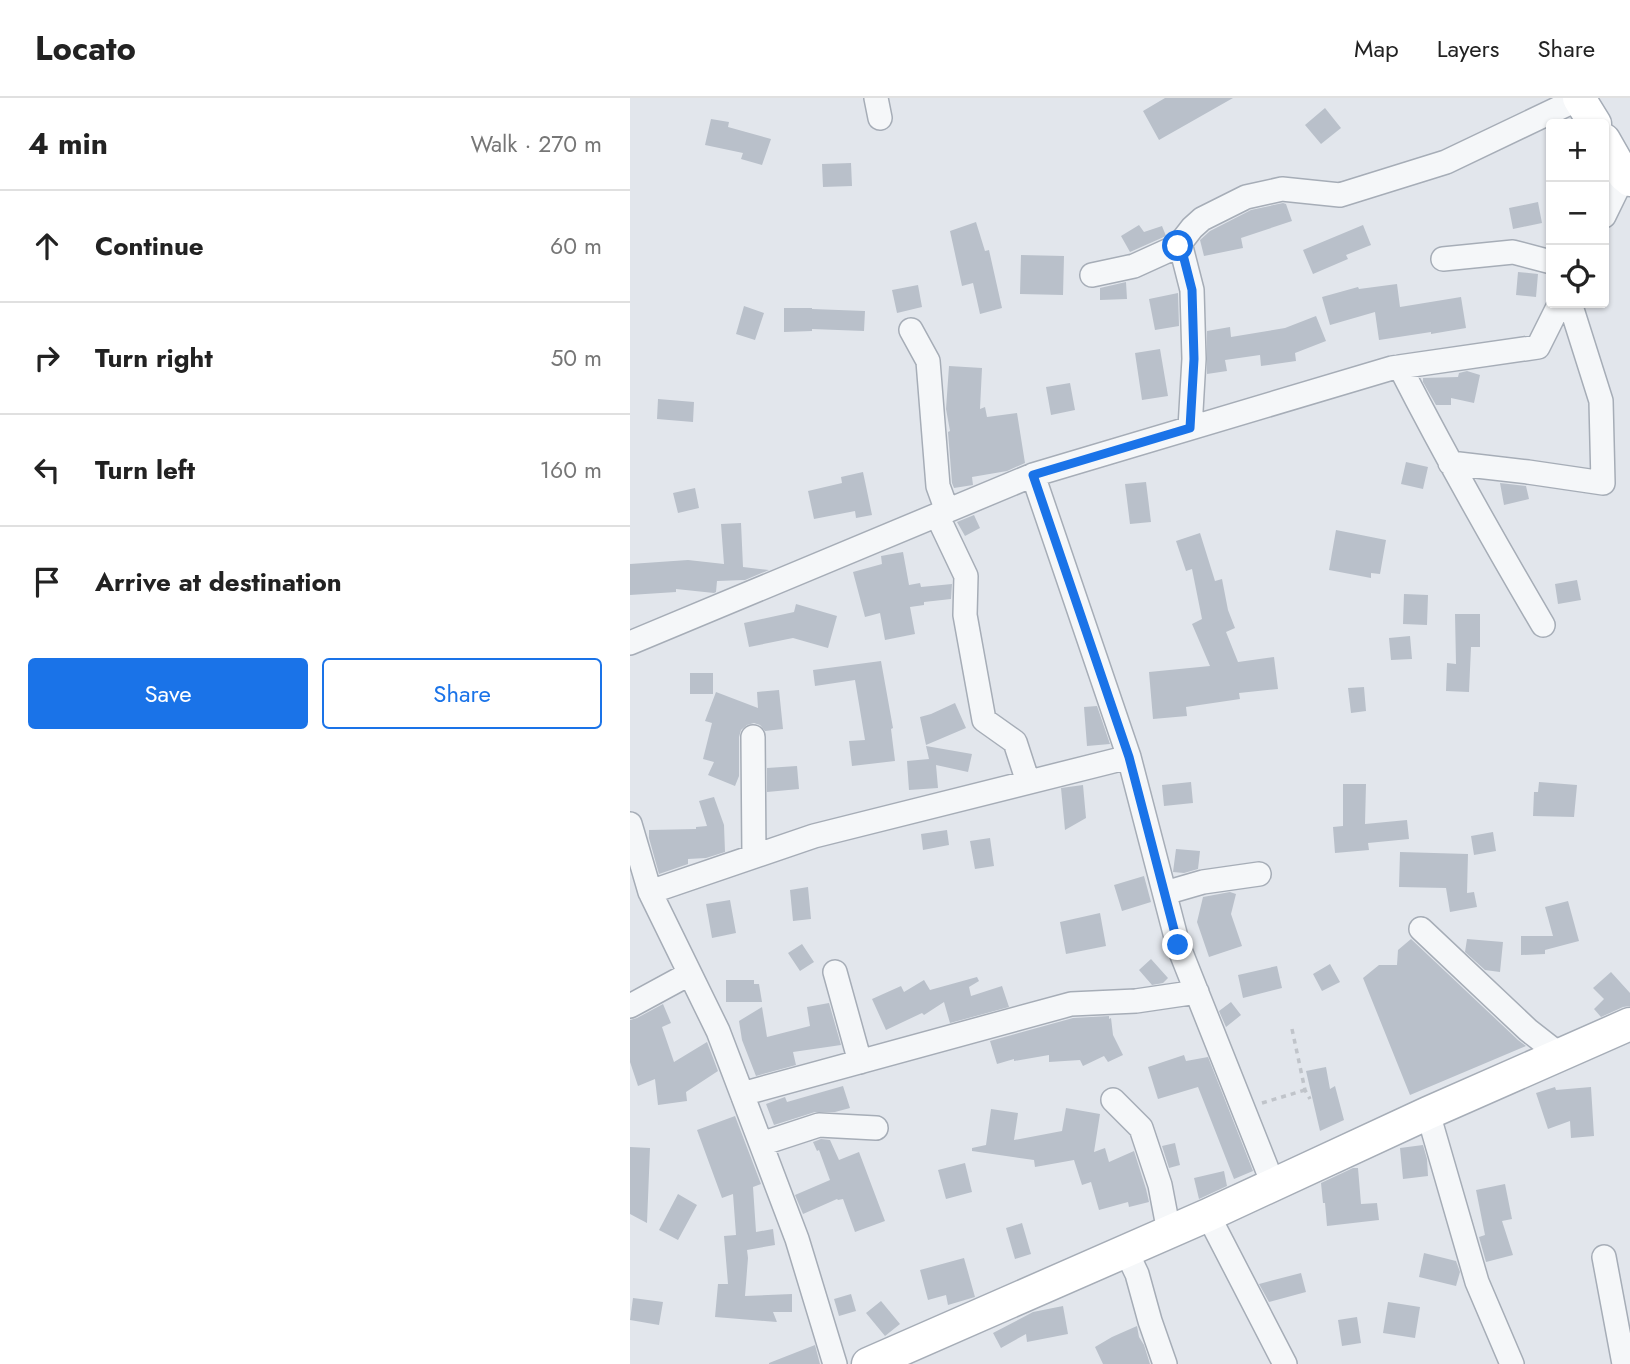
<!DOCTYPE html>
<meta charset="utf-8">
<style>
:root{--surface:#fff;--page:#f2f2f2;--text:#222;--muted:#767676;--line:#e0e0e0;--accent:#1a73e8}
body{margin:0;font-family:Jost,sans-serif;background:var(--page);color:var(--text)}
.controls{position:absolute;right:21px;top:21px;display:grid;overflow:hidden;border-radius:7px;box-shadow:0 2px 5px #0004}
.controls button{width:63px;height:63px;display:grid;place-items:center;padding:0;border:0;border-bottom:2px solid var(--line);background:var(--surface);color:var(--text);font:35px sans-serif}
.stop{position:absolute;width:21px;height:21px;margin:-16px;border:5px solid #1a73e8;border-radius:50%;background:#fff}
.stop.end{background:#1a73e8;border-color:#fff;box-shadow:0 2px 7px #0008}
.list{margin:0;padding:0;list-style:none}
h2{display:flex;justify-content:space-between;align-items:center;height:91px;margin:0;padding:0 28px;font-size:30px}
h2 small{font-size:23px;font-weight:400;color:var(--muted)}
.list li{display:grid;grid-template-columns:46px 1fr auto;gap:21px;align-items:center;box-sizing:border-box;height:112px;padding:0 28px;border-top:2px solid var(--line)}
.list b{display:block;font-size:26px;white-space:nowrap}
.list em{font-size:23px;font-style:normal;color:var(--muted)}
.actions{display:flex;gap:14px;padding:21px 28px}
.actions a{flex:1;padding:16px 0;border:2px solid var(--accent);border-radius:7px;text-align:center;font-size:24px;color:var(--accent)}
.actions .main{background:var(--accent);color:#fff}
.icon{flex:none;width:38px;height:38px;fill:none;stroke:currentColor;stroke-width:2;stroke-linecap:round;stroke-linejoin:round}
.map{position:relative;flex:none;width:1000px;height:1266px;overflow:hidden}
header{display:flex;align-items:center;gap:42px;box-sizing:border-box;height:98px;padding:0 35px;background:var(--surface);border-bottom:2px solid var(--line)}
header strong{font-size:33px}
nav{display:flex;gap:38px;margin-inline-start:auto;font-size:24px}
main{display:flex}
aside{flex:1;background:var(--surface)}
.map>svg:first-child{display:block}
.building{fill:#b9c0ca}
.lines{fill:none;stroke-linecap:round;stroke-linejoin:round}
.minor-casing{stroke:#a6adb7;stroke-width:26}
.secondary-casing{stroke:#a6adb7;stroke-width:35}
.path{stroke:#c0c4ca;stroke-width:3.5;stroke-dasharray:5 5;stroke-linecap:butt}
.minor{stroke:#f5f7f9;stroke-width:23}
.secondary{stroke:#fff;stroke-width:32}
.route{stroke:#1a73e8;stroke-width:9}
</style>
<header>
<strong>Locato</strong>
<nav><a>Map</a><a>Layers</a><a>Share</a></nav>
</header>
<main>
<aside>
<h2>4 min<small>Walk · 270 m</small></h2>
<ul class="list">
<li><svg class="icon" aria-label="ahead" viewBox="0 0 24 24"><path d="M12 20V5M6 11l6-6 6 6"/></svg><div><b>Continue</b></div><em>60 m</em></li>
<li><svg class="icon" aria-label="right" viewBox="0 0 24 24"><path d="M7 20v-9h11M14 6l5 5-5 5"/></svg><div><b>Turn right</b></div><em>50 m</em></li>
<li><svg class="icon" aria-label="left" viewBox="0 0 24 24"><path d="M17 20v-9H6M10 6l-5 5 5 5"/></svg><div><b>Turn left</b></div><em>160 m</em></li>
<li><svg class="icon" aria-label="arrive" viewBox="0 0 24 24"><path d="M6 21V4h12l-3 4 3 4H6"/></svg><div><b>Arrive at destination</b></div></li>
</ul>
<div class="actions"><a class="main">Save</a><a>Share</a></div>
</aside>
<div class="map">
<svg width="1000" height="1266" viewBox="0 0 1000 1266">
<rect width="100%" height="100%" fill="#e2e6ec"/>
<path class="building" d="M535 0H603L529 42 513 13Z
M695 10 711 30 691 46 675 27Z
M81 21 99 24 98 29 141 41 132 67 111 61 113 55 75 47Z
M221 65 222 88 193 89 192 66Z
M908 104 912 125 883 131 879 110Z
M653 105 656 106 662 123 611 140 613 150 574 158 570 142 580 133 621 112Z
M346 124 355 153 359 152 372 210 350 216 343 185 332 188 320 133Z
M509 127 514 134 532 128 536 138 500 154 491 138Z
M733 127 741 147 716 157 718 161 683 176 673 152Z
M391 157 434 158 433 197 390 196Z
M888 174 908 176 906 199 886 197Z
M496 184 497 201 470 202V190Z
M767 186 770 209 831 199 836 230 801 236V234L749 242 745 214 700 227 692 199 728 189 729 191Z
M288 187 292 209 267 215 262 192Z
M548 195 549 228 525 232 519 201Z
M114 208 134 215 125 242 106 236Z
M154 210H182V211L235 213 234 233 182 231V233L154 234Z
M686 218 696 243 665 255 666 263 631 268 630 257 595 262 597 273 577 276V233L600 229 601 239 655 230Z
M530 251 538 298 512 302 505 255Z
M319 268 352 270 350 311 355 309 357 319 387 315 395 365 377 373 342 379 343 387 324 390 322 385 318 334 320 333 316 311Z
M837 273 850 277 844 305 821 300V307H806L793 284V280L828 279 829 275Z
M440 285 445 312 421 317 416 289Z
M28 301 64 304 63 324 27 321Z
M776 364 798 369 793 391 771 386Z
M233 374 242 417 226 420 225 413 184 421 178 393 212 385 211 379Z
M516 384 521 424 500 426 495 386Z
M870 385 896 388 899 401 874 407Z
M65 390 69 410 48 415 43 395Z
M344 417 350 430 335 438 327 424Z
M111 425 113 469 139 472 115 482 87 483 86 494 84 495 46 491V494L0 497V466L58 462 94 466 91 426Z
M706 432 756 442 750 476 741 475V480L699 472Z
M570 435 585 483 592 481 598 512 605 530 596 534 608 564 644 559 648 591 609 595 610 601 556 609 557 618 523 621 519 574 580 568 562 526 572 521 562 471 556 473 546 443Z
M273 454 279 487 290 485 291 489 322 486 321 501 294 504V507L280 509 285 536 255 542 250 515 235 519 223 474 252 466 251 458Z
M947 482 951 502 928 506 925 486Z
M774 496 798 497 797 527 773 526Z
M166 506 207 518 198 550 163 540 119 549 114 525 164 514Z
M825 516H850V549H841L839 594 816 593 817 565 826 566Z
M780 538 782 561 761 562 759 540Z
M251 563 263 630 261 631 265 663 222 668 219 643 235 642 225 582 185 588 183 572Z
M60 575H83V596H60Z
M734 589 736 613 721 615 718 590Z
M149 592 153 631 135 633 130 627 124 625 117 627 111 632 109 639V678L105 688 78 677 84 664 73 661 82 625 75 623 86 594 128 610 127 594Z
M325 605 336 630 296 647 290 619 301 616Z
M467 608 480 646 457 648 454 609Z
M296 648 342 656 338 674 306 667 308 690 279 692 277 663 299 661Z
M167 668 169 691 137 694V670Z
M561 684 563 705 534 708 532 687Z
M909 684 947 687 944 719 903 718 904 694H908Z
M713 686H736L735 726 777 722 779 741 738 745 739 752 705 755 703 729 713 728Z
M453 687 456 720 435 732 431 690Z
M84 699 94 727 95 754 76 760 58 761V766L29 776 19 740V732L66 731V729L77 728 69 703Z
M317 732 319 747 293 752 291 736Z
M863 734 866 753 844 757 841 738Z
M360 740 364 768 345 771 340 743Z
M546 751 570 753 568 771 554 775 543 774Z
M770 754 838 756 837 795 844 794 847 809 820 814 816 790 769 789Z
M514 778 521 804 492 813 484 787Z
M178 789 181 821 163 823 160 792Z
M600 794 606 796 601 816 612 848 579 859 567 824 573 799Z
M100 802 106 835 82 840 76 806Z
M938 803 949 843 915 852V856L891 857V838H923L915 809Z
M470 815 476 848 436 856 430 824Z
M781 841 888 942 896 948 780 997 733 880 749 867H767L768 852Z
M837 841 873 844 870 874 855 872 835 854Z
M172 846 184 864 170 873 158 855Z
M521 861 538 880 533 885 522 887 509 872Z
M700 866 710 884 692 893 683 876Z
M647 868 652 890 613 900 608 877Z
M981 874 1000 895V908L993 909 971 919 964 911 974 901 963 890Z
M347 879 349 883 339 889 341 898 372 888 379 909 320 925 314 904 294 917 292 915 256 932 242 901 271 888 274 894 294 882 300 892Z
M96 882H124V886H129L132 904H96Z
M601 904 611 917 596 929 589 913Z
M199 905 211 947 163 954 166 967 126 978 112 942 109 923 132 909 137 939 180 928 177 909Z
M33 906 41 925 32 929 44 964 77 944 88 973 56 994 57 1003 28 1007 25 981 8 988 0 964V922L7 920Z
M479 918V921L481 920 483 937 493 957 478 964 474 958 453 968 450 962 419 964V957L384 963V961L367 966 360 943 443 920Z
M554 957 556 963 578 959 623 1073 604 1081 568 989 528 1001 518 969Z
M696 969 700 991 705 988 714 1022 690 1033 676 973Z
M213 988 220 1010 205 1014H185L144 1027 136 1006 155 999 157 1004Z
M925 989 926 992 961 989 964 1038 941 1040 940 1023 918 1031 906 995Z
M436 1010 470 1016 464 1054 475 1050 479 1064 504 1053 516 1091 519 1104 499 1109 498 1104 469 1112 461 1084 452 1087 444 1062 405 1069 404 1062 342 1053V1050L356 1047 361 1011 388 1015 384 1042 432 1033Z
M105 1018 131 1086 123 1089 126 1134 143 1131 145 1147 117 1152 118 1160 115 1198 162 1196V1214H143L147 1224 85 1219 88 1186H98L94 1138 106 1137 103 1096 92 1100 67 1032Z
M191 1041 200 1042 209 1062 229 1054 255 1123 225 1134 213 1101 208 1102 207 1101 173 1116 165 1097 200 1082 189 1052 187 1053 183 1044Z
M545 1045 550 1067 539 1070 532 1048Z
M793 1047 797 1061 798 1078 773 1081 770 1050Z
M0 1049 20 1050 17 1125 0 1116Z
M335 1065 342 1094 316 1101 308 1072Z
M723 1070H728L731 1106 747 1105 749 1122 697 1128 695 1105H693L691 1085Z
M594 1073 597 1088 569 1101 564 1080Z
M875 1086 882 1121 872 1123 883 1157 856 1164 849 1139 855 1137 846 1092Z
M48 1096 67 1107 48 1142 29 1132Z
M392 1125 401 1156 385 1161 376 1130Z
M794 1155 826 1163 830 1174 826 1188 789 1179Z
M334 1160 345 1199 318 1207 316 1197 298 1202 290 1172Z
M671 1175 676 1194 639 1204 629 1186Z
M221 1196 226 1213 209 1218 204 1201Z
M3 1200 33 1204 29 1227 0 1222Z
M251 1203 270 1226 255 1238 236 1215Z
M758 1204 790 1209 785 1240 753 1235Z
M433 1208 438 1236 397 1244 396 1236 371 1250 363 1235 403 1214Z
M727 1219 731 1245 712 1248 708 1222Z
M507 1228 509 1239 514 1247 520 1266H473L465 1249 482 1239Z
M185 1247 190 1266H139V1265Z"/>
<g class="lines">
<g class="minor-casing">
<path id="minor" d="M246 0 250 20
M974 118 994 77
M550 145 562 192 564 261 560 330
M813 161 883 154 921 164
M462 177 504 168 548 148 562 130 572 121 616 99 652 91 710 97 816 64 950 0
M281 232 298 263 308 388 317 413
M770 269C815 357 863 442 913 527
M820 365 898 374 973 385 971 303 940 205
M403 377 499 659
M307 417 336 478 335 517 354 622 385 644 398 684
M0 545 403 377 762 270 908 249 930 205
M123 639 124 758
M0 726 20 794 88 933 131 1046 167 1141 205 1266
M20 794 184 738 499 659 548 847 643 1086
M535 795 573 784 629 776
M791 831 898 932 930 957
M205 874 230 964
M0 908 59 876
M112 996 441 906 506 903 567 894
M483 1002 511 1030 530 1087 539 1134
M798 1015 847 1184 882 1266
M131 1046 189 1027 246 1030
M578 1117 655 1266
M496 1153 507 1176 520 1223 535 1266
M974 1159 994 1266"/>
</g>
<g class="secondary-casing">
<path id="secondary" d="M949 0 965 26
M974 42 994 77 1000 82
M238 1266 578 1117 798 1015 1000 926"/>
</g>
<path class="path" d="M662 931 675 992 680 1001
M632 1005 675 992"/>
<use href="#minor" class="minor"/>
<use href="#secondary" class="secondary"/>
</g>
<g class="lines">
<path class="route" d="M548 148 550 145 562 192 564 261 560 330 403 377 499 659 548 847"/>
</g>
</svg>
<div class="controls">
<button>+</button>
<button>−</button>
<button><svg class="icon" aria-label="locate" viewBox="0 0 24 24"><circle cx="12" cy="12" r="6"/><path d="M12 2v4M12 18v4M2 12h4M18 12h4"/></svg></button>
</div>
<div class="stop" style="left:548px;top:148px"></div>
<div class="stop end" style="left:548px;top:847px"></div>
</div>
</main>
